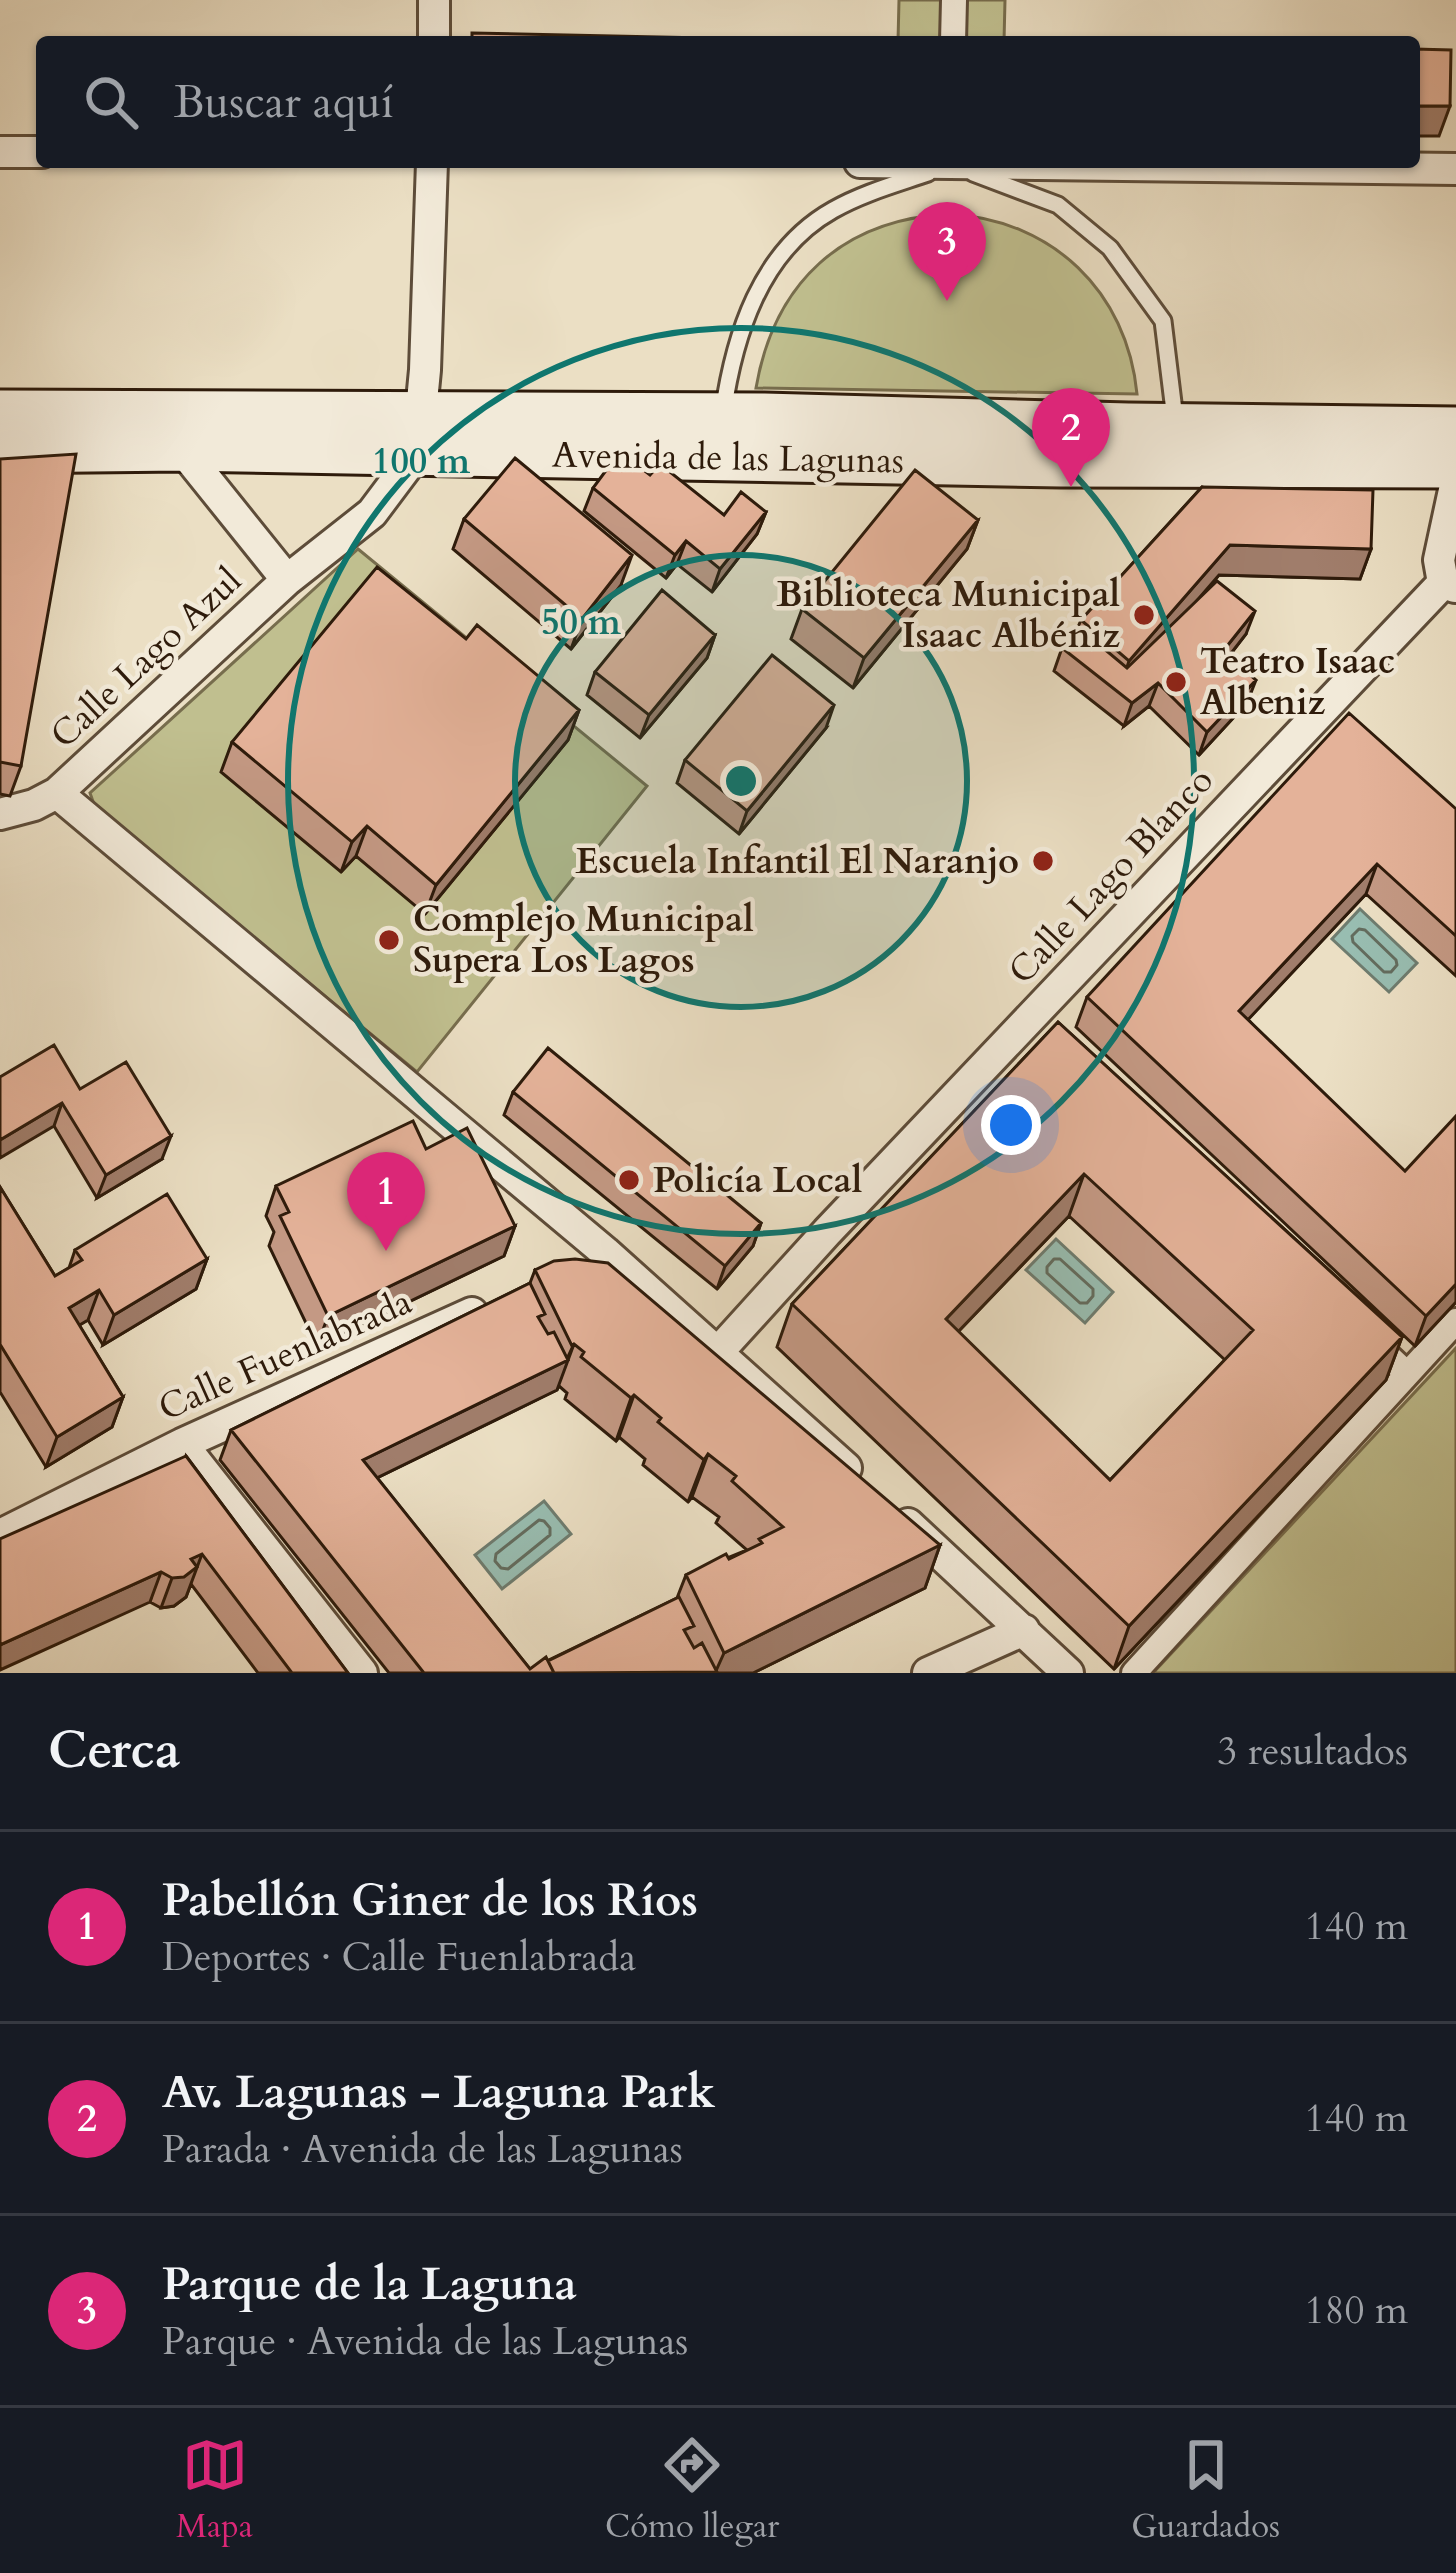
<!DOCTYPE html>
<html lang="es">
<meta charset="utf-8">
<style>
:root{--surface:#171b24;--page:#20242c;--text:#f1f3f6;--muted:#9ea1a6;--line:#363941;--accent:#db2777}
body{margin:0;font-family:Cardo,serif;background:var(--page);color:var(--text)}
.you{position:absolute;left:1011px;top:1125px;width:42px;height:42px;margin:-30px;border:9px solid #fff;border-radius:50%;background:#1a73e8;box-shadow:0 0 0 18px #1a73e833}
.badge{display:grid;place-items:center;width:78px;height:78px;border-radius:50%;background:var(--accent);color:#fff;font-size:39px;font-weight:700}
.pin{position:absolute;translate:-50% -99px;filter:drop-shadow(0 3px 6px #0008)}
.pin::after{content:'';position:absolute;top:63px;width:42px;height:36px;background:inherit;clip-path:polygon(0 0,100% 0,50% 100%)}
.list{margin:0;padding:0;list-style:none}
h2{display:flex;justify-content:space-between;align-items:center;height:156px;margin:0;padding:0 48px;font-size:51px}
h2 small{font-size:39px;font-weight:400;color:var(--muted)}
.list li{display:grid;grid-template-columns:78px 1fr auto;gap:36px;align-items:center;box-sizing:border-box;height:192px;padding:0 48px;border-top:3px solid var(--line)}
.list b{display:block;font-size:45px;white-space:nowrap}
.list p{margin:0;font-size:39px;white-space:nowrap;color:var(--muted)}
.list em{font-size:39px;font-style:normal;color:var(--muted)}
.icon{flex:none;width:66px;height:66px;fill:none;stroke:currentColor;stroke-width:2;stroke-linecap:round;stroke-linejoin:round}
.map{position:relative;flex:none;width:1456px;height:1673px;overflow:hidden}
.search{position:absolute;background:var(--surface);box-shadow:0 3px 9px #0004;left:36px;right:36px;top:36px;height:132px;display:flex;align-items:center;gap:30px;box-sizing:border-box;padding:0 42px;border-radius:12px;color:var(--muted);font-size:45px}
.sheet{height:732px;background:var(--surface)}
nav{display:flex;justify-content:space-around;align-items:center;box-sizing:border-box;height:168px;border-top:3px solid var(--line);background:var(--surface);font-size:33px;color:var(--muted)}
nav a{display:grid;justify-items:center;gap:6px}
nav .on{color:var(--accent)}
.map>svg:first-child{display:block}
.green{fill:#c0bf8f;stroke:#776d4d;stroke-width:3}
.water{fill:#98bdb1;stroke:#6e7c6f;stroke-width:3}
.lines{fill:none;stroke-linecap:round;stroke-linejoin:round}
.shore{stroke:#636c5e;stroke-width:3}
.service-casing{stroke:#5d4c39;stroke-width:21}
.pedestrian-casing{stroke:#5d4c39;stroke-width:30}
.minor-casing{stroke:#5d4c39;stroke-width:36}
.secondary-casing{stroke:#2e1b0b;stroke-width:51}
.service{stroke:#f2ead9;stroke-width:15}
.pedestrian{stroke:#f2ead9;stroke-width:24}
.minor{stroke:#f2ead9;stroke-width:30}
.secondary{stroke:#f2ead9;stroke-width:45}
.wall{fill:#c49984;stroke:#2e1b0b;stroke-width:3;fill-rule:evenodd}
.shaded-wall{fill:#a07d6b;stroke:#2e1b0b;stroke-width:3}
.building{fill:#e4b299;stroke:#2e1b0b;stroke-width:3;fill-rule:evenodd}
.ring{fill:none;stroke:#0f766e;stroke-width:6}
.poi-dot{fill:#8f2418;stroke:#f2ead9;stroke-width:4.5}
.labels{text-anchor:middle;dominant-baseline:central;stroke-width:9;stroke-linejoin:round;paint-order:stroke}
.street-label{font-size:36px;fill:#2e1b0b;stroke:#f2ead9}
.poi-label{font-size:36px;font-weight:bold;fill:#2e1b0b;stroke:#f2ead9;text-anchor:start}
.centre{fill:#0f766e;stroke:#f2ead9;stroke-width:6}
.ring-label{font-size:36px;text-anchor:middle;font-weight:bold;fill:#0f766e;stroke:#f2ead9;stroke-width:9;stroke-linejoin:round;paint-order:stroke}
</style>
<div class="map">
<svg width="1456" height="1673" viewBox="0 0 1456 1673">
<rect width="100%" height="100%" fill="#ebdfc4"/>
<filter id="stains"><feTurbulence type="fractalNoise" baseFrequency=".00167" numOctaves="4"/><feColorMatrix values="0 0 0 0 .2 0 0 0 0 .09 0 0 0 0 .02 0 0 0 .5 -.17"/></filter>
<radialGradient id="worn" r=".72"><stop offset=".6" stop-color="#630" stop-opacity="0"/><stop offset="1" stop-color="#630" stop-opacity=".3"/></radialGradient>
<path class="green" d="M899 0H946L945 42H898Z
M961 0H1005L1004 42H960Z
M950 214C1052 220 1127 291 1137 394L756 388C774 283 842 219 950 214Z
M358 549 647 786 417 1072 95 807 90 793Z
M1456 1348V1673H1153Z"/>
<path class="water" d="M1360 909 1417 963 1389 992 1332 939Z
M1056 1239 1113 1292 1085 1323 1026 1270Z
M544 1501 571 1534 502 1589 475 1555Z"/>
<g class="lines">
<path class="shore" d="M1359 929 1365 930 1396 960 1397 965 1391 972H1384L1353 942 1352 936Z
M1054 1259H1060L1093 1289V1296L1087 1303H1080L1047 1273V1267Z
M539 1520 544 1521 550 1528V1535L508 1569 501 1568 495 1561 496 1554Z"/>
<g class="service-casing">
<path id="service" d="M973 173 1058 205 1110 248 1163 321 1175 419
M723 413C734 336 760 251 833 210 863 193 896 184 928 173"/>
</g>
<g class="pedestrian-casing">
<path id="pedestrian" d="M953 42 954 0
M1372 1341 1407 1374
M1134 1673 1456 1321"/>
</g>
<g class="minor-casing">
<path id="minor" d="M434 42V0
M0 152H42
M860 162 1456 169
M181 448 287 580
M1443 583 1439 560 1456 481
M57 793 605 1252 846 1468
M0 814 34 805 57 793 287 580 372 513 417 453 425 370 432 162
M719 1351 827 1232 1443 583 1455 587
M182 1444 362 1673
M908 1524 1068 1673
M0 1535 182 1444 472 1313
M928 1673 1024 1630"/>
</g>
<g class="secondary-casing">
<path id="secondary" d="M0 413 764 416 1128 426 1456 430
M0 450 181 448 1061 464 1456 465"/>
</g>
<use href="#service" class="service"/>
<use href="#pedestrian" class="pedestrian"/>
<use href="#minor" class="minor"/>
<use href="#secondary" class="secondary"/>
</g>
<path class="wall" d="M0 459 21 766 10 796 0 794Z
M624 470 650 475 724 515 766 512 757 534 712 592 677 564 666 578 584 511 593 488Z
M1202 487 1371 549 1360 579 1219 575 1201 596 1246 634 1229 656 1247 703 1199 755 1149 706 1124 726 1054 671 1062 648 1078 627 1081 620Z
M464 519 621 585 571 649 453 549Z
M978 520 967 549 853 688 791 639 802 609Z
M715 635 707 658 640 738 587 695 595 672Z
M466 639 579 710 568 740 425 914 356 856 341 872 221 772 232 742Z
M826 728 739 834 677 783 685 760Z
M1456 809V976L1366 894 1248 1019 1456 1302 1415 1346 1076 1027 1087 997Z
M1058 1022 1402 1337 1386 1380 1114 1669 777 1347 792 1304ZM1069 1216 1225 1360 1110 1480 958 1332Z
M0 1077 80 1089 162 1159 97 1198 54 1126Z
M513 1092 761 1223 753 1246 717 1289 504 1115Z
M426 1149 515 1226 504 1256 317 1346 269 1246 274 1232 266 1216 276 1186Z
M0 1187 55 1276 69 1268 75 1250 207 1259 196 1289 103 1345 88 1320 79 1325 123 1397 112 1427 46 1467 0 1392Z
M535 1270 940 1545 925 1588 753 1673H389L220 1460 231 1430 530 1283ZM559 1386 567 1393 565 1399 616 1441 619 1437 645 1459 643 1465 688 1502 692 1497 719 1517 716 1523 747 1550 686 1575 677 1598 530 1669 377 1478 557 1390Z
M186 1456 348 1673H258L191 1584 186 1597 174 1606 161 1608 150 1602Z"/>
<path class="shaded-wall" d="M1414 106H1450L1439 136H1414Z
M766 512 757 534 712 592 720 569Z
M978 520 967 549 853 688 864 658Z
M686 541 677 564 666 578 675 555Z
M1230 545 1371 549 1360 579 1219 575 1119 691 1129 661Z
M632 555 621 585 571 649 582 619Z
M1255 611 1246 634 1215 674 1223 651Z
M715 635 707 658 640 738 649 715Z
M1256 680 1247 703 1199 755 1207 732Z
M1158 683 1149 706 1124 726 1132 703Z
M834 705 826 728 739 834 747 811Z
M579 710 568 740 425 914 436 885Z
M367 826 356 856 341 872 352 842Z
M1377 864 1366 894 1228 1041 1239 1011Z
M62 1103 54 1126 0 1158V1140Z
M171 1136 162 1159 97 1198 106 1175Z
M1084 1174 1069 1216 930 1361 946 1319Z
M761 1223 753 1246 717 1289 725 1266Z
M515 1226 504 1256 317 1346 328 1316Z
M207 1259 196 1289 103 1345 114 1315Z
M1456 1284V1302L1415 1346 1426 1316Z
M99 1290 88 1320 58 1338 69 1308Z
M1402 1337 1386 1380 1114 1669 1129 1626Z
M574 1344 557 1390 352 1490 363 1460 566 1361Z
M634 1395 619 1437 616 1441 631 1398Z
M123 1397 112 1427 46 1467 57 1437Z
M708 1454 692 1497 688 1502 704 1460Z
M940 1545 925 1588 753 1673H715L724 1653Z
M202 1554 186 1597 174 1606 161 1608 172 1578 191 1559Z
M161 1572 150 1602 0 1670V1645Z"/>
<path class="building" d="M472 33 901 42H472Z
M1022 40 1097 42H1022Z
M1414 49 1451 50 1450 106H1414Z
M76 454 21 766 0 762V459Z
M515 458 632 555 582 619 464 519Z
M613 461 624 470 632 461 650 475 660 464 724 515 741 492 766 512 720 569 686 541 675 555 593 488Z
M915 470 978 520 864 658 802 609Z
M1202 487 1373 490 1371 549 1230 545 1129 661 1081 620Z
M377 567 466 639 477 625 579 710 436 885 367 826 352 842 232 742Z
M1217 581 1255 611 1223 651 1256 680 1207 732 1158 683 1132 703 1062 648 1078 627 1127 668Z
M662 590 715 635 649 715 595 672Z
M772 655 834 705 747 811 685 760Z
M1349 713 1456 809V936L1377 864 1239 1011 1405 1171 1456 1116V1284L1426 1316 1087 997Z
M1058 1022 1402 1337 1129 1626 792 1304ZM1084 1174 1253 1330 1110 1480 946 1319Z
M54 1045 80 1089 126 1062 171 1136 106 1175 62 1103 0 1140V1077Z
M548 1048 761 1223 725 1266 513 1092Z
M413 1121 426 1149 467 1128 515 1226 328 1316 280 1216 289 1212 276 1186Z
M0 1187 55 1276 82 1260 75 1250 167 1194 207 1259 114 1315 99 1290 69 1308 123 1397 57 1437 1 1346 0 1347Z
M575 1259 608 1263 940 1545 724 1653 686 1575 726 1554 729 1559 762 1543 759 1539 783 1527 732 1481 736 1476 708 1454 704 1460 658 1422 661 1418 634 1395 631 1398 581 1357 584 1352 574 1344 572 1346 535 1270 554 1261Z
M530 1283 545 1314 538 1317 548 1334 554 1332 568 1360 363 1460 530 1669 546 1657 554 1673H424L231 1430Z
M186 1456 348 1673H292L202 1554 191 1559 197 1567 184 1577 172 1578 161 1572 0 1645V1539Z
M679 1597 694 1626 684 1630 694 1648 702 1643 717 1672 554 1673 548 1661Z"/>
<circle cx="741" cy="781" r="226" fill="#0f766e" fill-opacity=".12"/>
<g class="ring">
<circle cx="741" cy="781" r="226"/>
<circle cx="741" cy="781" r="453"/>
</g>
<g class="poi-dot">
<circle cx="1144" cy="615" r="12"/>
<circle cx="1176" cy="682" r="12"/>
<circle cx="1043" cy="861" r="12"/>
<circle cx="389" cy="940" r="12"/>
<circle cx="629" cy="1180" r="12"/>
</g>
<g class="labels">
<g class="street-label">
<text transform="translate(728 458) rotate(1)">Avenida de las Lagunas</text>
<text transform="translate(146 658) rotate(-43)">Calle Lago Azul</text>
<text transform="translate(1111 876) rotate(-47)">Calle Lago Blanco</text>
<text transform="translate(285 1355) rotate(-24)">Calle Fuenlabrada</text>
</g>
<g class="poi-label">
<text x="1120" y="594" text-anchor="end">Biblioteca Municipal<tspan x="1120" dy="41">Isaac Albéniz</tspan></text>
<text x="1200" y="661">Teatro Isaac<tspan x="1200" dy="41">Albeniz</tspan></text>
<text x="1019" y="861" text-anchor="end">Escuela Infantil El Naranjo</text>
<text x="413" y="919">Complejo Municipal<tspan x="413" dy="41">Supera Los Lagos</tspan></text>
<text x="653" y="1180">Policía Local</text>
</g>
</g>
<circle cx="741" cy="781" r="18" class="centre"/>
<g class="ring-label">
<text x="421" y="473">100 m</text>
<text x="581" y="634">50 m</text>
</g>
<rect width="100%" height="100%" filter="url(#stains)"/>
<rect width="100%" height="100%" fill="url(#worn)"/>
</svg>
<div class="you"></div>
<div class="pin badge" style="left:386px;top:1251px">1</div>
<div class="pin badge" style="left:1071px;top:487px">2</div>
<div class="pin badge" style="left:947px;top:301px">3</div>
<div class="search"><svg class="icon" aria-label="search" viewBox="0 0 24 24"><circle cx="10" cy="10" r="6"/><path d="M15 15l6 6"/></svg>Buscar aquí</div>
</div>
<section class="sheet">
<h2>Cerca<small>3 resultados</small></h2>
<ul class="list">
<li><span class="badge">1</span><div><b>Pabellón Giner de los Ríos</b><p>Deportes · Calle Fuenlabrada</p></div><em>140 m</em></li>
<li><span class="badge">2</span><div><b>Av. Lagunas - Laguna Park</b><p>Parada · Avenida de las Lagunas</p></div><em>140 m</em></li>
<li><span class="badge">3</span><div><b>Parque de la Laguna</b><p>Parque · Avenida de las Lagunas</p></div><em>180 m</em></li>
</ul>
</section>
<nav>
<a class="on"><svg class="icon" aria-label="map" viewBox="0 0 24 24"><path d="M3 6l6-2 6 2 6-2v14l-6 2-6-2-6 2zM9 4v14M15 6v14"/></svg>Mapa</a>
<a><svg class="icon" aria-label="directions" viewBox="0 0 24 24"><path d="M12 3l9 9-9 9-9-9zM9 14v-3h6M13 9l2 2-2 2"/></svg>Cómo llegar</a>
<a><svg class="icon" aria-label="saved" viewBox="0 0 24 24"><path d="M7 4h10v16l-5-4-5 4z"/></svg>Guardados</a>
</nav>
